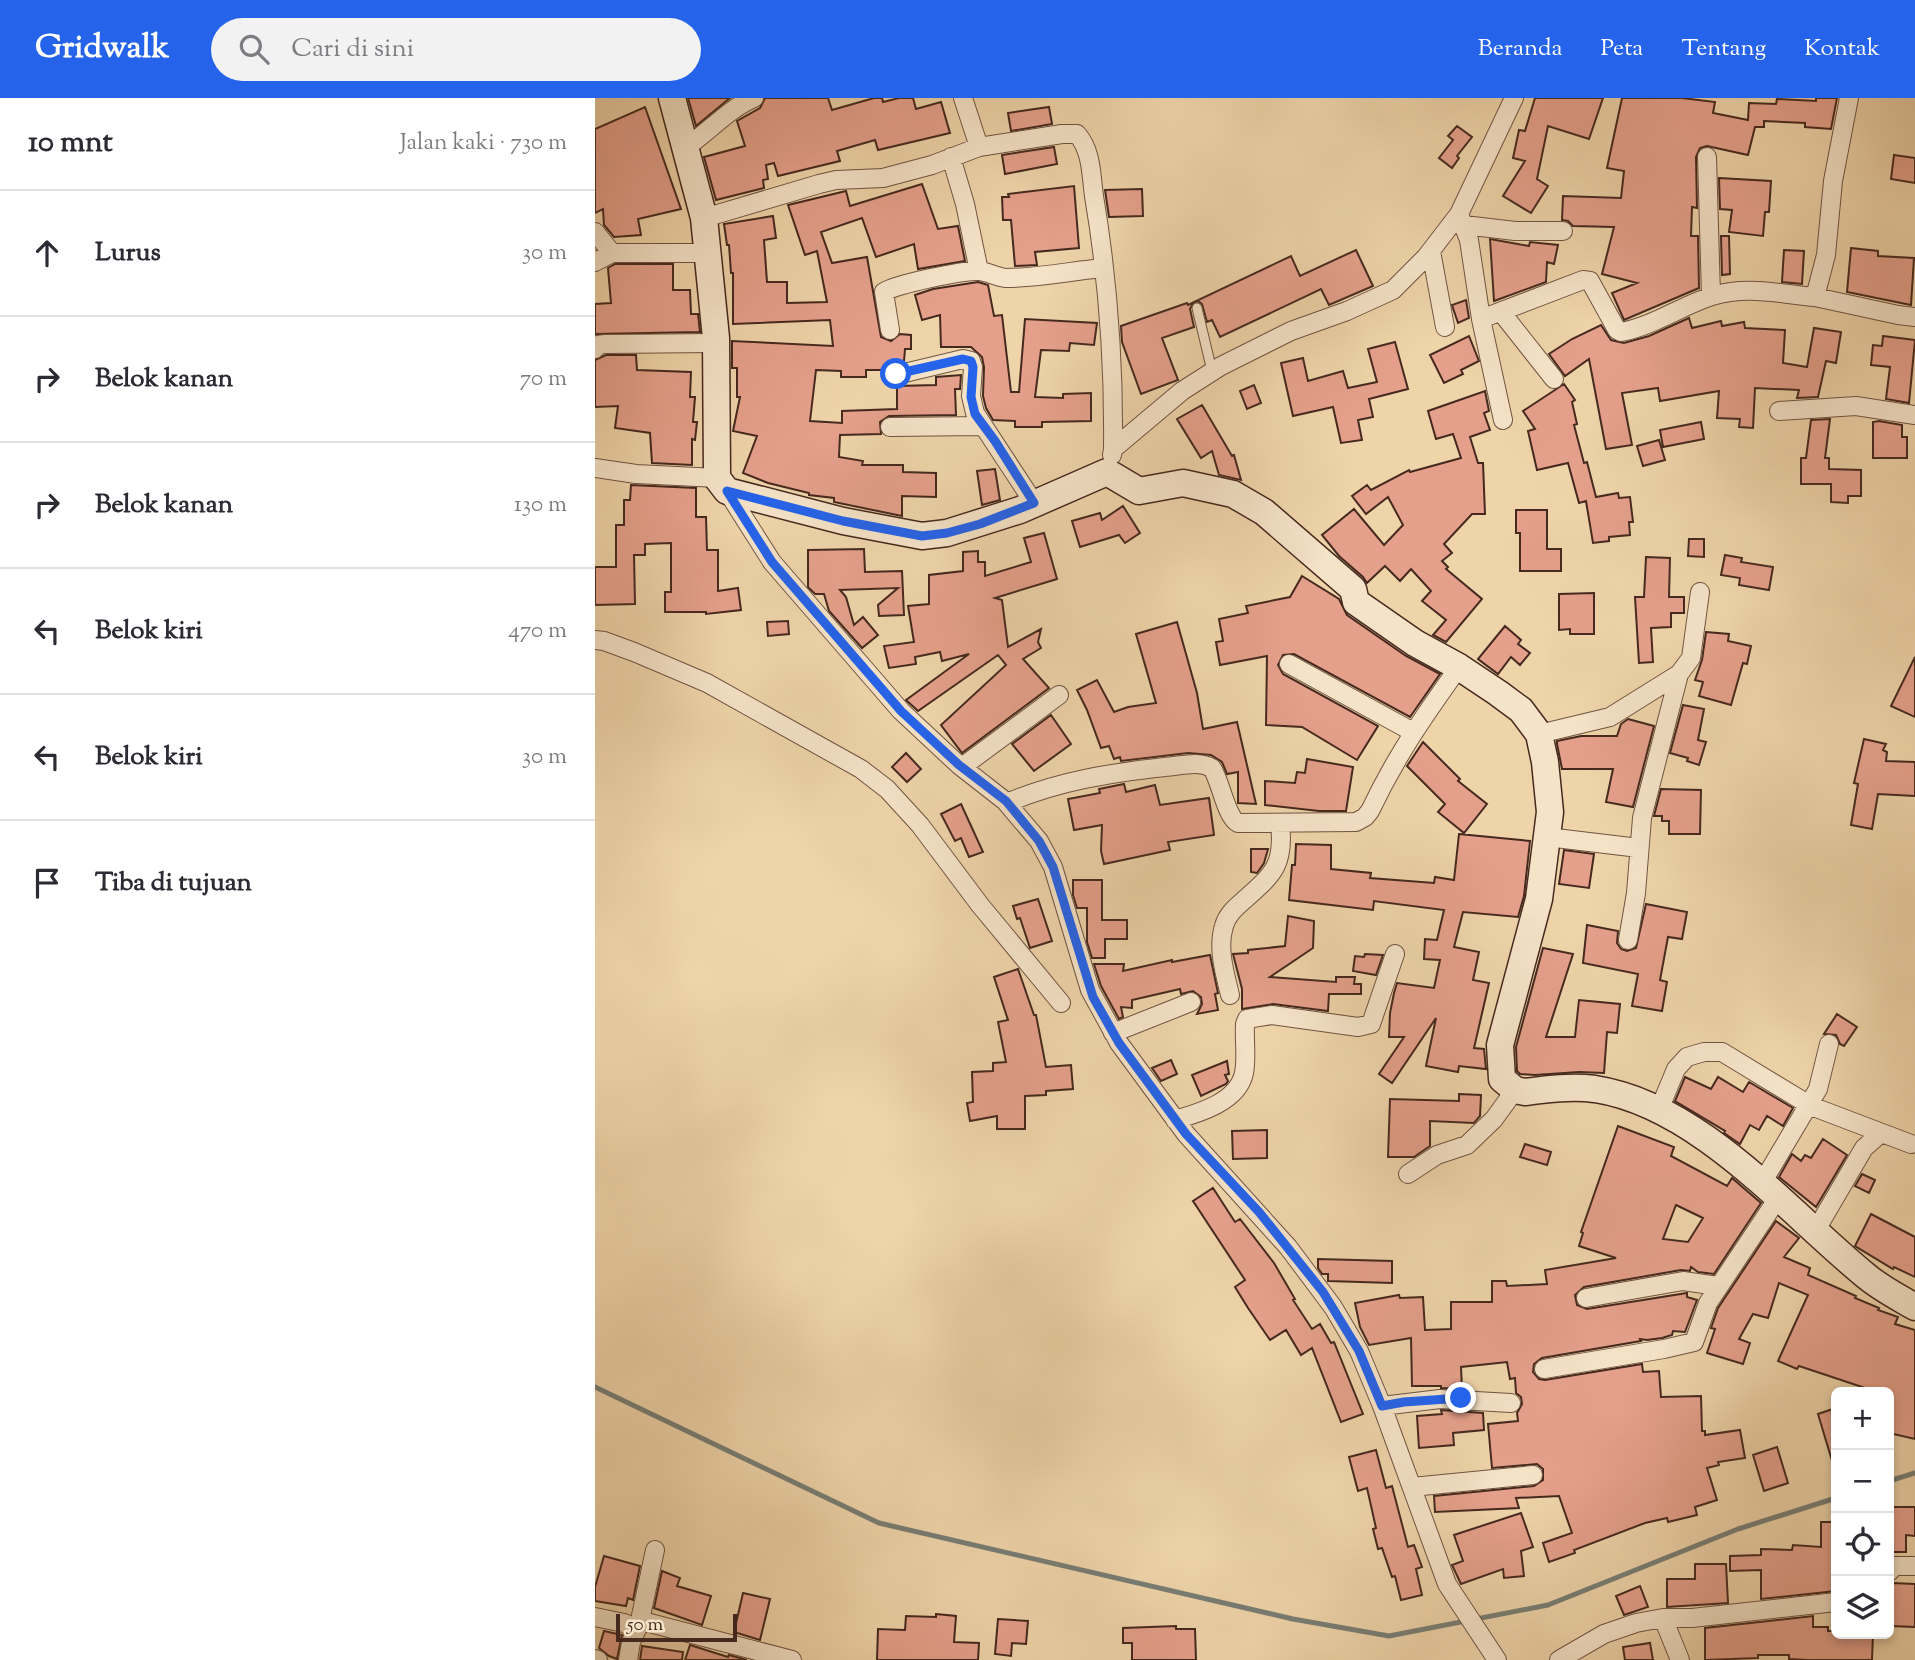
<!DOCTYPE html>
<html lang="id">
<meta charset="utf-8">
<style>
:root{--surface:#fff;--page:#f2f2f3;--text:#2b2b33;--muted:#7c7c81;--line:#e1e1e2;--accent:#2563eb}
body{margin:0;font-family:"Sorts Mill Goudy",serif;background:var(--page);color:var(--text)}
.controls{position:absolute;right:21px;bottom:21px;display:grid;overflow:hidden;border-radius:10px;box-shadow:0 4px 10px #0003}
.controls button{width:63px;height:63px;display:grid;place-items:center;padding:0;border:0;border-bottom:2px solid var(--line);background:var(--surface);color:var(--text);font:35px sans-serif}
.scale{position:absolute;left:21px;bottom:18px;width:121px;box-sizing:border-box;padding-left:7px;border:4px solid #46291e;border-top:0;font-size:19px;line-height:24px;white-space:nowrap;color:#46291e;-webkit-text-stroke:5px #f5e3c8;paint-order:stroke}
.stop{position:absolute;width:21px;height:21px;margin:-16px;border:5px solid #2563eb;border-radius:50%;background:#fff}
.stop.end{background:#2563eb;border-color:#fff;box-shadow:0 2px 7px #0008}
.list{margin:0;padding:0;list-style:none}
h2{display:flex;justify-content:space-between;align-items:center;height:91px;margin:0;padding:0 28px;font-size:30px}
h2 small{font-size:23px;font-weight:400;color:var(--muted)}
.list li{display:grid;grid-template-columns:46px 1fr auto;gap:21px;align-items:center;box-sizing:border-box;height:126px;padding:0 28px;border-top:2px solid var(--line)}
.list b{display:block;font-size:26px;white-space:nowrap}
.list em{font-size:23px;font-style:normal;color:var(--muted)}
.icon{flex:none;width:38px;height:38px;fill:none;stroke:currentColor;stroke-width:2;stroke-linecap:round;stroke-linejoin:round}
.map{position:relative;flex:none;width:1320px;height:1562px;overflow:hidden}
header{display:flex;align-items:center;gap:42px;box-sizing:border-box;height:98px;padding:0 35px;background:var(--accent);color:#fff}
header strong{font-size:33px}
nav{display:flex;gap:38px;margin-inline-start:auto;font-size:24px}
.search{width:490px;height:63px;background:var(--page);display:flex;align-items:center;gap:18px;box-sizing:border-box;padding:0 24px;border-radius:38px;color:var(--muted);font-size:26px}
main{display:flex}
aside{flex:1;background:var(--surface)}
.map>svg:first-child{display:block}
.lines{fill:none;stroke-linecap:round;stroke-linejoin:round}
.stream{stroke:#787e75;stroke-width:5}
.building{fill:#e5a08b;stroke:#46291e;stroke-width:2;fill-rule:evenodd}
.lane-casing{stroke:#705441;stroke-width:11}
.street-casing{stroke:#705441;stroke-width:20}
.secondary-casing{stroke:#46291e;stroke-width:29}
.lane{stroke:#f5e3c8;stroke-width:9}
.street{stroke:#f5e3c8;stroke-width:18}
.secondary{stroke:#f5e3c8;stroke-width:26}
.route{stroke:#2563eb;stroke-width:9}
</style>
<header>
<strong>Gridwalk</strong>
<div class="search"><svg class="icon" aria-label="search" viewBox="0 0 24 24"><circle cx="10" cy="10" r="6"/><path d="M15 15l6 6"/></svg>Cari di sini</div>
<nav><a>Beranda</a><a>Peta</a><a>Tentang</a><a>Kontak</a></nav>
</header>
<main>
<aside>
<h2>10 mnt<small>Jalan kaki · 730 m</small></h2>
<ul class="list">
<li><svg class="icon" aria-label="ahead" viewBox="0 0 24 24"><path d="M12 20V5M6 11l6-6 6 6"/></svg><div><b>Lurus</b></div><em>30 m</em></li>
<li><svg class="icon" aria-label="right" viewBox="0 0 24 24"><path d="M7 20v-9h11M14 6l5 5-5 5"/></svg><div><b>Belok kanan</b></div><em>70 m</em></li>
<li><svg class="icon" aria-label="right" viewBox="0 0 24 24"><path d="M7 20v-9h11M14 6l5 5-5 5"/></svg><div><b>Belok kanan</b></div><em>130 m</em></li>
<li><svg class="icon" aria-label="left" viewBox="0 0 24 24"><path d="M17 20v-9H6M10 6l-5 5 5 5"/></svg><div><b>Belok kiri</b></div><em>470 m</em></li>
<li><svg class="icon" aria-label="left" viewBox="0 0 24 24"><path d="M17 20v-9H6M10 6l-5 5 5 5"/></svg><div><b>Belok kiri</b></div><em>30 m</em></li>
<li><svg class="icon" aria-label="arrive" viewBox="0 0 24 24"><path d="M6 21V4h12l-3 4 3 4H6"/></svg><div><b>Tiba di tujuan</b></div></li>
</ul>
</aside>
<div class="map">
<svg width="1320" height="1562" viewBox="0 0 1320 1562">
<rect width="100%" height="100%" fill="#efd4aa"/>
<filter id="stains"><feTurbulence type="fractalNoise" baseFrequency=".00286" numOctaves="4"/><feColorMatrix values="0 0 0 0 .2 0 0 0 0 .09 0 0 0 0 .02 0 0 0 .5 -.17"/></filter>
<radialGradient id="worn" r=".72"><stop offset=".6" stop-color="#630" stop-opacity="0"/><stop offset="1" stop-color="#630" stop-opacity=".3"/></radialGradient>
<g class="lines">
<path class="stream" d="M0 1289 284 1425 698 1521 794 1538 953 1507 1143 1431 1241 1400
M1294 1383 1320 1375"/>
</g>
<path class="building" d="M93 0H135L101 28Z
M170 0H233L237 12 279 0H287L288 4 304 0H318L321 11 346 4 355 35 283 52 280 42 242 53 245 63 183 78 179 65 171 67 173 81 168 82 169 90 121 102 109 59 150 48 142 23 165 10Z
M940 0H1008L994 41 953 28 942 81 953 88 936 115 908 98 930 63 918 60 924 32 930 33Z
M1027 0H1087L1120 4 1118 15 1153 22 1154 5 1181 6 1182 1 1221 3V0H1242L1236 31 1210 29V25L1169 23V29H1160L1153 57 1112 48 1105 50 1101 59 1102 110 1097 109 1096 138H1103L1104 190 1029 222 1017 195 1042 185 1007 176 1019 129 978 128 973 123 967 122 968 98 1026 100 1029 73 1012 70Z
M50 9 86 111 43 121 46 137 19 139 9 127 8 111 0 115V31Z
M454 9 457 26 416 33 413 15Z
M862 28 877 39 862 58 864 60 857 70 844 60 858 42 853 38Z
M459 49 462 66 410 76 407 57Z
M1299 57 1320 60V85L1296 81Z
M1124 80 1176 83 1174 114H1170L1168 138 1134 134 1137 112 1125 111Z
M327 86 343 131 363 128 370 163 323 171 319 146 281 159 267 120 226 134 237 165 272 159 286 239 296 243 305 236 316 237V251H310L309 263 298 266 291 272H271V279H246V273L221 272 215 323 247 325V313L302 311V288L341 287V279L366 277 365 291H360L361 317 294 318 285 324 286 336 245 337 244 359 268 363 267 367H308V374L341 375V399L307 398V418L239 404V400L214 397V395L173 385 148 375 162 338 138 333 145 299H142V270H137V243L238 248 235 222 138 226V175H136L134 147H132L129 126 178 118 181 140 169 142 172 184H192V205L232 204 222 153 210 157 193 107 251 93 255 108Z
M479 88 484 150 440 154 442 167 420 168 416 122H408L407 99H414L413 96Z
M547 91 548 118 514 119 510 92Z
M1126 138H1134L1135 176 1127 177Z
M895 141 934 148 935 144 963 147 959 166 952 164 951 184 899 203Z
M1256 150 1283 153V158L1319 160 1316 207 1252 194Z
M761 152 778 188 734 207 726 191 625 239 617 222 612 224 607 206 603 203 598 205 595 211 599 229 567 240 583 282 546 296 527 244 526 228 592 205 593 207 696 158 705 178Z
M1189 152 1209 153 1207 186 1187 184Z
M20 166H78V192H95L96 216H103L105 234 0 236V206L16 205 13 170Z
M383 184 393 187 399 218 407 217 416 294H424L430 221 502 225 499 247 475 245 474 253 446 252 440 299 468 300V296L496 295V323L447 324V329H420V323L398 322 391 310 388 298 389 269 387 259 376 249H346L345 217 327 222 320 197 338 191Z
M871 202 874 220 863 225 857 207Z
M1094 220 1097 230 1126 223 1127 228 1149 224 1150 230 1190 232 1188 265 1212 269 1219 230 1246 234 1241 265 1231 263 1223 299 1202 300 1204 292 1160 290 1158 330 1144 329 1145 321 1122 320 1124 293 1065 303 1063 290 1027 295 1037 347 1011 351 994 261 970 278 954 256 977 241 1006 227 1016 242 1029 245 1054 238Z
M874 238 884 263 866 272 868 276 849 285 835 257Z
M1288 238 1320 242 1314 305 1291 301 1295 269 1276 267 1278 247 1287 248Z
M800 244 813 291 774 301 778 319 763 322 767 342 746 345 738 309 698 318 686 265 708 260 713 283 748 273 753 290 782 284 773 251Z
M11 257H41L42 272 96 274 95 299H100L98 324H102L100 342 97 341V367L57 365 55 335 20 330 23 308 0 309V262Z
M969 286 980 302 977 304 982 326 979 327 989 365 992 364 1001 399 1023 395 1024 400 1035 399 1038 424H1034L1035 437 1014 439V443L998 445 991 403 984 405 973 365 942 372 933 333 940 331 928 313Z
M659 287 666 305 652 311 645 293Z
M890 293 894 313 889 315 895 332 875 339 883 365H888L890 416H877L849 446 857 455 847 463 853 469 851 471 887 501 851 544 838 537 851 522 827 503 836 493 816 471 805 483 790 468 772 485 768 479 744 458 727 437 759 411 789 447 808 427 793 399 771 416 757 398 772 387 776 392 814 372 815 374 866 360 858 336 841 341 833 313Z
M607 307 637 358 639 357 646 382 624 377 617 353 606 360 582 321Z
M1235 321 1230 360H1234V371L1266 372V398H1253V405L1236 404V386H1206V360H1211L1216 322Z
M1284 323 1307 327V339H1312V360H1278V324Z
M1106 324 1109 341 1068 349 1065 332Z
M1064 342 1070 362 1048 368 1042 348Z
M400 371 405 402 387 407 382 373Z
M36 387 101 390V419H111L112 452H123V493L143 490 146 512 111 516V514H70V494H76V445L50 446V457H39L40 506 0 507V469H21V427H29V402H35Z
M528 408 545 435 530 445 524 437 485 449 477 423 505 415 507 422Z
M921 412H952V451H966V473H925V435H921Z
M449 435 462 481 400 500 407 502 413 549 446 531 443 544 446 550 428 561 454 590 367 655 346 627 411 567 403 557 323 613 311 602 374 556 347 563 345 554 320 559 321 566 294 570 289 548 319 544 313 508 334 506V477L368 473V454L383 453V464H390V478L436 464 429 440Z
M1094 441H1109V459L1093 458Z
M269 451 270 474 307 473 309 517 284 518 283 507 303 490 245 492 251 499 259 527 268 519 283 537 267 550 234 513 229 496H220L213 489V452Z
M1130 457 1147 460 1146 464 1178 469 1174 492 1144 487 1145 480 1126 477Z
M1051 459 1075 460 1074 499H1089V515H1076V529L1056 530 1058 564 1044 565 1040 499H1049Z
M707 478 744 501 752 517 811 558 845 576 815 619 699 556 688 557 683 567 688 576 783 628 762 662 707 629 671 627 672 558 625 567 621 544 628 543 624 521 653 515 651 508 695 499Z
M999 495V536H975V531L964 532V496Z
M193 523 194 536 173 538 172 524Z
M582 524 602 595 608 631 642 624 661 706 643 705V674L632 676 627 664 616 657 593 655 526 663 525 659 519 661 514 648 506 650 492 612 482 592 502 582 519 614 533 609 561 605 541 536Z
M910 528 926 542 923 546 935 555 925 567 916 559 903 576 883 561Z
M1111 534 1134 536 1133 543 1156 548 1152 566 1148 565 1136 607 1104 598 1108 584 1100 582 1107 562Z
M1320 559V619L1296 608Z
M1088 607 1109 611 1103 642 1111 644 1104 667 1092 663 1093 660 1075 655Z
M456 617 476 646 439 673 417 646Z
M1033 621 1059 628 1038 709 1011 704 1018 671H967L962 646V643L986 638H1022L1026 626Z
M1269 641 1291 646 1288 652 1292 654 1291 663 1320 664V698L1283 696 1277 731 1256 727 1263 686 1259 685Z
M828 644 865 681 863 683 892 706 869 735 843 714 850 706 812 668Z
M311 655 326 671 312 684 297 669Z
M712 661 758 669 751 713H724L670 707V683L700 685 702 674 710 675Z
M529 686 531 694 560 687 565 707 614 700 619 737 573 744 575 752 509 766 506 753 507 727 479 732 473 701 505 695 504 691Z
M1066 691 1106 692 1105 736H1074V723H1067V718H1059Z
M366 706 388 754 374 759 366 740 360 743 346 716Z
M864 736 935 743 929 798 923 819 868 814 859 849 884 854 878 882 894 885 879 950 889 951 891 971 864 968 863 974 831 968 841 920 797 985 784 976 809 939H794L795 915 799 895 802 885 839 890 845 862 829 861 830 841 842 842 849 812 779 803 778 812 694 802 697 767H700L701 746 736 747V771L776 775 775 780 839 785 840 779 859 782Z
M656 751H673L669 765 662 775 656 774Z
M969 752 999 756 994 790 964 786Z
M478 782H507V822H532V841H510V860H497L492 844V810H482L478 797Z
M443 801 457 843 435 850 425 820 422 821 418 808Z
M1051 806 1092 814 1087 841 1073 839 1065 882 1072 884 1067 913 1037 908 1043 876 988 865 992 827 1023 833 1022 845 1026 851 1032 853 1041 850Z
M693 818 719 823 718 850 675 879 741 884V879H760L759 886H766V896H734L733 913 678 906 647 911V891L638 856 653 855V852L690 848Z
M948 850 978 856 951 939H980L984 902 1025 906 1022 935 1012 934 1009 975 984 974 940 977 925 976 922 973 921 949Z
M770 856 788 857 781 877 758 873 760 858 769 859Z
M615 857 623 895 620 896 623 912 602 916 607 906 606 899 598 893 586 896 585 891 537 902V910L526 909 528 919 524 921 506 888 499 866H529L528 873 577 862V864Z
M423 871 439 917H441L451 969 476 967 478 991 451 993V997L430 998V1031H402V1018L375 1023 372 1005 378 1004 377 974 398 973V965L411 964 403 924 413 922 399 879Z
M1242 916 1262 929 1249 948 1245 946 1241 937 1229 936Z
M576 962 582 976 566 983 557 970Z
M632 963 634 976 630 977 633 983 631 986 606 998 597 977Z
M1090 979 1116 991 1123 979 1148 994 1154 984 1198 1010 1188 1028 1172 1018 1164 1032 1155 1027 1145 1046 1129 1035 1130 1033 1080 1003Z
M864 996 886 997 885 1018 879 1025 835 1023V1048L819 1059H793L795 1001 864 1003Z
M1023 1028 1079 1049 1076 1058 1132 1088 1137 1080 1166 1105 1119 1176 1103 1174 1096 1169 1095 1173 1086 1172 989 1189 980 1197 982 1207 992 1211 1092 1195V1199L1102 1202 1090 1234 1078 1233 1077 1237 1067 1240 1052 1242 1045 1241 1046 1243 947 1260 939 1266 938 1274 944 1281 950 1282 1047 1266 1048 1274 1064 1273 1066 1299 1106 1298 1107 1333H1110V1337L1145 1332 1150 1360 1123 1364 1124 1367 1112 1370 1122 1402 1100 1409 1102 1417 1073 1424 1072 1420 1050 1425 979 1452 980 1455 954 1464 948 1445 977 1435 964 1398 921 1400 924 1410 840 1414 839 1398 939 1388 948 1382V1371L942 1366 897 1370 893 1326 923 1323 922 1315 927 1306 926 1299 921 1295 920 1280 915 1281 912 1264 866 1269 867 1291 846 1290V1288H817L816 1240 774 1247 765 1229 760 1205 804 1197 805 1200 828 1199 830 1232 856 1231V1204H897V1183H911L912 1188 952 1186 950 1172 1021 1160 984 1148 988 1135 986 1134ZM1081 1107 1108 1120 1093 1144 1068 1141Z
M672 1032V1060L638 1061 637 1033Z
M1228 1041 1252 1057 1221 1109 1184 1079 1197 1056 1206 1063 1210 1057 1216 1060Z
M930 1046 956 1054 952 1067 925 1059Z
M1267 1076 1280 1082 1274 1095 1260 1088Z
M618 1090 640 1124 645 1121 679 1165 700 1201 698 1202 717 1231 725 1226 736 1245 739 1244 768 1316 746 1324 717 1250 706 1257 691 1232 675 1242 653 1210 640 1189 650 1182 598 1103Z
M1276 1116 1320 1139V1179L1299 1169 1298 1171 1260 1148Z
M1181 1123 1204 1140 1189 1159 1215 1170 1213 1177 1261 1198 1260 1200 1284 1210 1283 1212 1303 1219 1300 1226 1320 1232V1341L1294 1335V1294H1282L1204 1268 1202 1271 1183 1263 1213 1197 1184 1185 1173 1220 1158 1216 1144 1241 1155 1245 1148 1266 1112 1255 1120 1231 1116 1230 1123 1210Z
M723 1161 797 1163V1185L733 1183V1176H727L723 1170Z
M1241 1310V1366H1238L1223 1316Z
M846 1312 888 1315 889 1332 858 1335 859 1347 824 1350 822 1318 847 1316Z
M1182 1349 1193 1385 1169 1393 1158 1357Z
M781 1352 791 1390 797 1388 813 1449 819 1447 827 1469 821 1471 827 1497 806 1502 800 1478 797 1479 787 1450 783 1451 778 1431 781 1430 772 1390 763 1393 754 1359Z
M1294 1409H1320V1438L1311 1437V1454H1294Z
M926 1415 938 1449 926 1453 929 1478 909 1480 908 1471 866 1486 857 1467 868 1463 859 1437Z
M1226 1424H1241V1493L1166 1501V1472L1135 1473V1458L1166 1457V1451L1197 1452 1198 1447 1226 1449Z
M9 1458 45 1468 38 1502 33 1500 31 1508 0 1503V1489Z
M1100 1466H1131L1133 1505 1072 1509V1481H1100Z
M67 1473 85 1480 82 1488 116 1498 107 1527 59 1510Z
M1297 1485 1320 1486V1529L1296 1528Z
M1045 1488 1053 1509 1029 1517 1021 1498Z
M148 1495 175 1501 165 1542 139 1534Z
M341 1516 361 1518 359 1544 384 1545 383 1562H282L283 1531 310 1532 311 1518 341 1519Z
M1218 1518V1529H1233V1533H1241V1536H1278L1277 1562H1213L1194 1561V1557H1163V1560L1110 1562V1530Z
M403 1521 433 1523 431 1546 417 1545 416 1558 400 1556Z
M581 1528V1531H600L601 1562H537V1545H528V1530Z
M9 1533 27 1537 22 1561 14 1558 4 1550Z
M1055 1545 1058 1562H1030L1028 1549Z
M95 1547 133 1559 134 1557 152 1562H90Z
M47 1548 88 1554 87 1562H45Z"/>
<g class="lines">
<g class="lane-casing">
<path id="lane" d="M602 210 617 273"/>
</g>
<g class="street-casing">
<path id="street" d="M368 0 384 49
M90 50C114 34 133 11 159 0
M356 59 370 106 384 173
M1112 59 1116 198
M864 116 874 142 886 221 988 182 995 183 1022 232 1026 234C1058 228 1086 208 1117 198 1152 187 1185 196 1220 199L1231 157 1238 83 1254 0
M109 120 224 86 241 82 288 80 337 67 384 49 467 36H482C497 53 496 77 499 98 513 181 519 267 518 351
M869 127 920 133H968
M0 134 17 155H113
M836 153 850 229
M0 164 17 155
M1220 199 1303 217 1320 219
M906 214 959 281
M886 221 908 322
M295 232 289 194C302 186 368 172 384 173 394 174 401 179 411 180 443 180 476 173 508 170
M0 251 3 247 10 246 121 245
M301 277 368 261 376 263 378 269 376 298 380 315 439 405
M1184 313 1261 308 1320 317
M295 329 388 328
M517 357 518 351 587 293 626 268 696 233 752 213 798 192 831 159 864 116 919 0
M0 370 41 376 122 380
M132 393 177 464 306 613 364 667 410 703 444 743 458 769 495 892 524 945 591 1036 693 1149 738 1209 764 1253 787 1308 852 1486 902 1562
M0 542 9 543 39 554 112 585 266 671 292 691 325 727 385 807 466 905
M694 566 818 634
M944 636 1015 619 1084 576 1096 560 1105 494
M367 669 464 597
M412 705C463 683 515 675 570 669 586 668 603 662 617 670 626 684 631 719 643 725L761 724 770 719 775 713C801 658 829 618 864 569
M952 739 1044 750
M1033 842 1041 795 1047 720 1084 576
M635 897C630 876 622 850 629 828 632 817 640 810 648 803 677 777 690 768 685 726
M518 935 596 904
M1064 1012 1081 971 1092 959 1109 954H1127L1216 1008 1316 1046
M580 1022C604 1015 643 1004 649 975 652 960 649 941 650 926L652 921 677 917 763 929 776 926 800 856
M813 1076 842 1057 872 1047 899 1021 920 992
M1167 1085 1223 991 1234 946
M1221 1132 1269 1050 1286 1035
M991 1200 1088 1183 1123 1188
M949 1271 1069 1251 1099 1244 1113 1205 1183 1100
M787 1308 845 1301 916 1305
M817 1389 938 1377
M1294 1474 1300 1468H1320
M0 1519 29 1525 42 1531
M1068 1520 1085 1562
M44 1527 60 1452
M0 1561 3 1562
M33 1562 36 1544 44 1527 51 1524 197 1562
M964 1562 1009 1536 1041 1525 1068 1520H1097L1241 1504"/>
</g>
<g class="secondary-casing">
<path id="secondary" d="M77 0 109 120 121 240 122 380 132 393 248 423 327 438 352 435 425 412 512 374 544 393 588 385 638 396 669 414 758 491 761 504 820 545 864 569 903 595 926 612 944 636 950 664 955 714 944 801 905 947 907 981 920 992 930 994C953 991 977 988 1000 991 1104 1007 1192 1113 1270 1177 1285 1190 1303 1199 1320 1209"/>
</g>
<use href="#lane" class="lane"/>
<use href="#street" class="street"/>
<use href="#secondary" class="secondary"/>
</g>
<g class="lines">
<path class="route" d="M301 276 368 261 376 263 378 269 376 299 380 316 400 343 439 405 385 426 352 435 327 438 248 423 132 393 177 464 306 613 364 667 411 703 444 743 458 769 498 899 524 945 591 1036 664 1114 728 1194 764 1253 787 1308 809 1304 866 1300"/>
</g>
<rect width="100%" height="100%" filter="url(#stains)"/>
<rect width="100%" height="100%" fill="url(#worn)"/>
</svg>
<div class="controls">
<button>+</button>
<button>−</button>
<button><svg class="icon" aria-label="locate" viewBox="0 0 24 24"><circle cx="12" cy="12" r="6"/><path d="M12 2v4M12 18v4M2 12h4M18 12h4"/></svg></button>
<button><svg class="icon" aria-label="layers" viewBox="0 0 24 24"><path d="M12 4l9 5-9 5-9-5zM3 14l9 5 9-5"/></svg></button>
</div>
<div class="scale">50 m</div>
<div class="stop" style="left:301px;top:276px"></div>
<div class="stop end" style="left:866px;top:1300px"></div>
</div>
</main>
